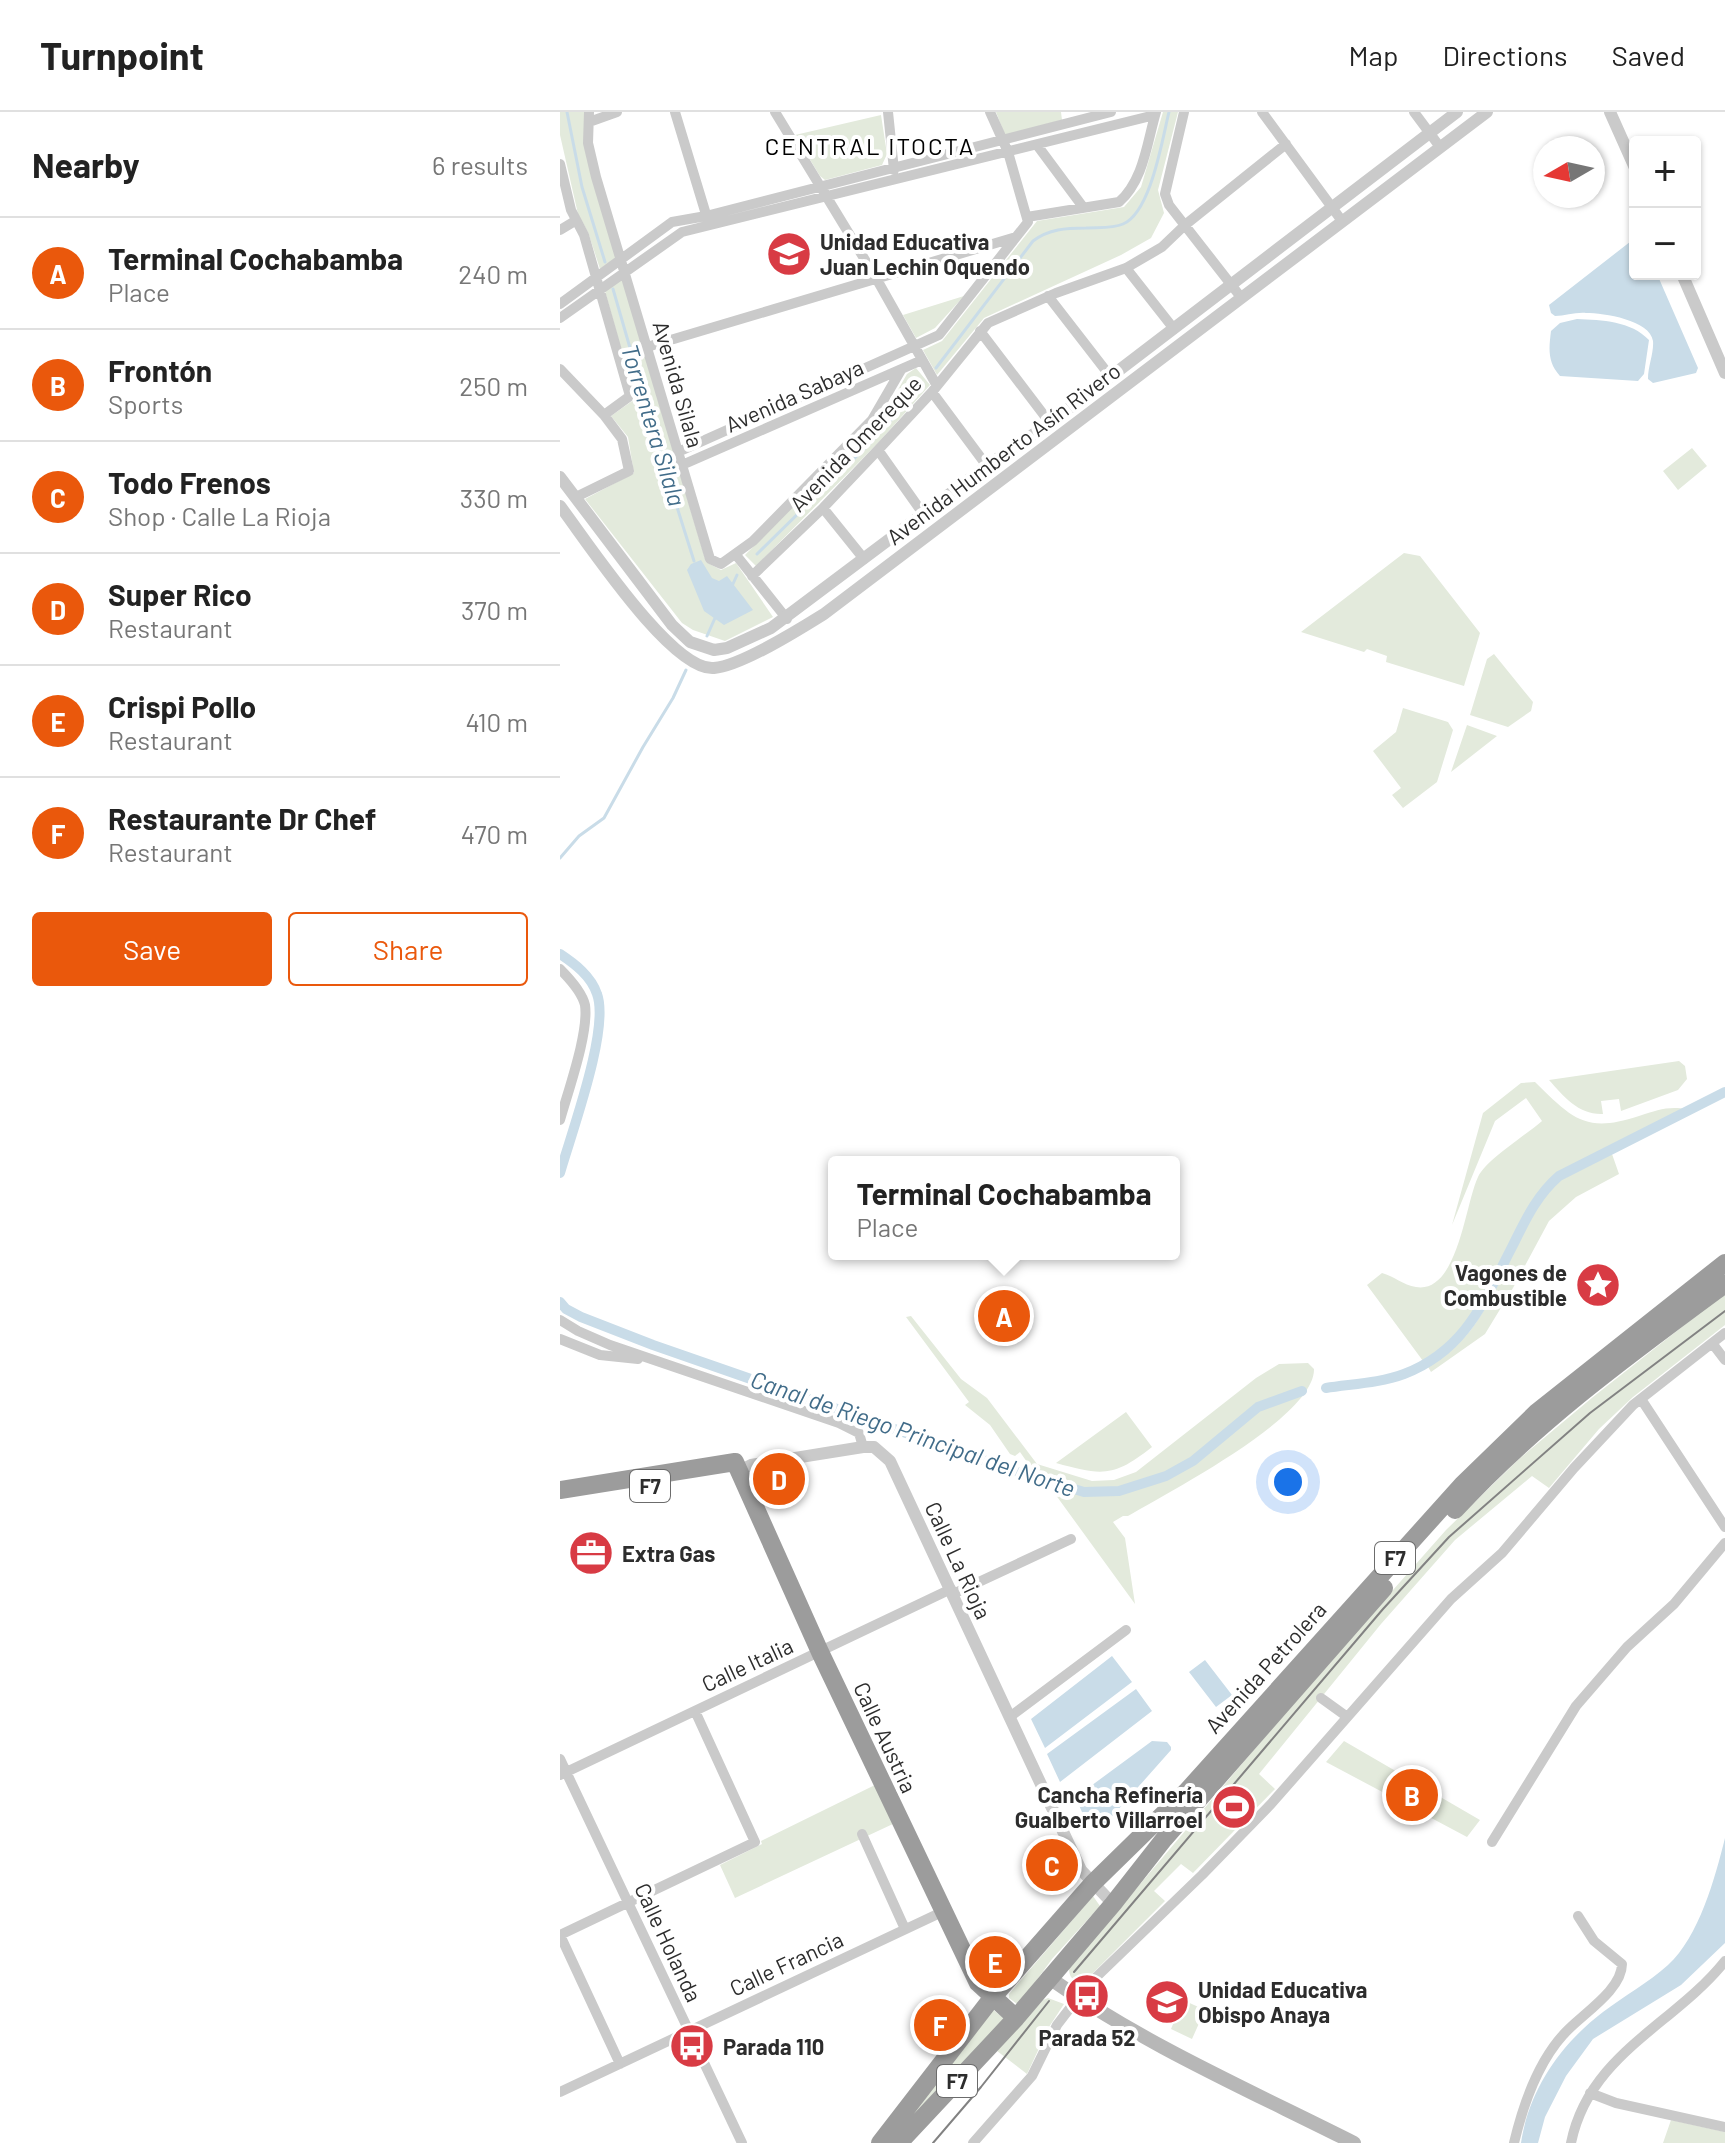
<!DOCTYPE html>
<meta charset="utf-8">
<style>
:root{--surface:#fff;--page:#f2f2f2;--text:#222;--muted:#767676;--line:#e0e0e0;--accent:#ea580c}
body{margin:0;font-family:Barlow,sans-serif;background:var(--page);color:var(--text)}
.controls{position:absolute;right:24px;top:24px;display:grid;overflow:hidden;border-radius:8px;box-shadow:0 2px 6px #0004}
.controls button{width:72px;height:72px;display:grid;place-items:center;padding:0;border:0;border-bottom:2px solid var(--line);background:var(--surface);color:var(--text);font:40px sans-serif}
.compass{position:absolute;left:973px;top:24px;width:72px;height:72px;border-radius:50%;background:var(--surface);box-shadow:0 2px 6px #0004;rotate:261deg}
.you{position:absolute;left:728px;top:1370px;width:28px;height:28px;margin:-20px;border:6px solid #fff;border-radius:50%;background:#1a73e8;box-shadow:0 0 0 12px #1a73e833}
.badge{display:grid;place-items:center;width:52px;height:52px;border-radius:50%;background:var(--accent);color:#fff;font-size:26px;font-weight:700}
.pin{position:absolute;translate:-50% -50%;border:4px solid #fff;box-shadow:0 2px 8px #0006}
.popup{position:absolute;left:268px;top:1044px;width:352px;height:104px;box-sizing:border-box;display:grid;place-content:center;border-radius:8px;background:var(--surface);filter:drop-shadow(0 2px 6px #0005);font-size:26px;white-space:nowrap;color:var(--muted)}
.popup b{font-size:30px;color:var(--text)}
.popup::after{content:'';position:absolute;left:50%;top:100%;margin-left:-16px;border:16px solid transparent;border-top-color:var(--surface)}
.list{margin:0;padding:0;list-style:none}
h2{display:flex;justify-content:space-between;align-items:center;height:104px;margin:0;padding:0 32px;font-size:34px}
h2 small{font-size:26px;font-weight:400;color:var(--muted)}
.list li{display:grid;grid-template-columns:52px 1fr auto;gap:24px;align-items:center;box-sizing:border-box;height:112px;padding:0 32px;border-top:2px solid var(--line)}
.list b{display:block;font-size:30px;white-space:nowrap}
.list p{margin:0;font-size:26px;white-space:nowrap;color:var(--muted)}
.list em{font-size:26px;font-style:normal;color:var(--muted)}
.actions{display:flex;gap:16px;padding:24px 32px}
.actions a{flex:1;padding:18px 0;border:2px solid var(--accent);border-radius:8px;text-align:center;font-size:28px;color:var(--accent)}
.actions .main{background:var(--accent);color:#fff}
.map{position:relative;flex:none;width:1165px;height:2031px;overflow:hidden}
header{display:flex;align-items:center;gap:48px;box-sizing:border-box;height:112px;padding:0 40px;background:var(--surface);border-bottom:2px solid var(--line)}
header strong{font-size:38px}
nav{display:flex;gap:44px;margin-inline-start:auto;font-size:28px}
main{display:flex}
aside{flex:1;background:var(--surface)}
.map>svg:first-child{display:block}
.green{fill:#e3eadc}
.water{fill:#c9dce8}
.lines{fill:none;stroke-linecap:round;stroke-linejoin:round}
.stream{stroke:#c9dce8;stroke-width:3}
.canal{stroke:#c9dce8;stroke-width:10}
.minor{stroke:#cacaca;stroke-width:10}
.tertiary{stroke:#cacaca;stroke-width:12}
.secondary{stroke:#b7b7b7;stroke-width:14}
.trunk{stroke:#9c9c9c;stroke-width:18}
.tram{stroke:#828282;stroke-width:2}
.labels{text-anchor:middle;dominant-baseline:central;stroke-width:8;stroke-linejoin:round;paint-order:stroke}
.shield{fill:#fff;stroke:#6c6c6c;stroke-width:2}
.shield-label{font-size:20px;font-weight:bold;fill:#2d2d2d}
.poi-label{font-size:22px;font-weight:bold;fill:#2d2d2d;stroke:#fff;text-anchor:start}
.street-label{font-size:22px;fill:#2d2d2d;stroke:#fff}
.neighbourhood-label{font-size:24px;letter-spacing:2px;fill:#000;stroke:#fff}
.water-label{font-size:24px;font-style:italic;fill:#416c89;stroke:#fff}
</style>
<header>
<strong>Turnpoint</strong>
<nav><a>Map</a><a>Directions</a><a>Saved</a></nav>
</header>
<main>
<aside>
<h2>Nearby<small>6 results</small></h2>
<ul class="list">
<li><span class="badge">A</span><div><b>Terminal Cochabamba</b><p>Place</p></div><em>240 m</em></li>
<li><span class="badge">B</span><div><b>Frontón</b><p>Sports</p></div><em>250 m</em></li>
<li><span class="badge">C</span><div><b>Todo Frenos</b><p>Shop · Calle La Rioja</p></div><em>330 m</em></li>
<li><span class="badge">D</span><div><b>Super Rico</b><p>Restaurant</p></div><em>370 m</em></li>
<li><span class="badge">E</span><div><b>Crispi Pollo</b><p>Restaurant</p></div><em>410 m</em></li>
<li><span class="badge">F</span><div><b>Restaurante Dr Chef</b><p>Restaurant</p></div><em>470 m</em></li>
</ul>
<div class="actions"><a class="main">Save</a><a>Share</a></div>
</aside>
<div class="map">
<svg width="1165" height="2031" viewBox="0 0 1165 2031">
<rect width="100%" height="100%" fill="#fff"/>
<path class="green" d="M0 0H25L58 144 40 157 28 120 18 102 0 23Z
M436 0H501L502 8 445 23Z
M603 0H618L598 78 604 101 591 126 561 143 424 206 377 263 363 238 382 229 477 109 564 95 581 75Z
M321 3 327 42 322 53 265 68 260 64 235 23Z
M62 166 146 450 161 458 176 451 213 505 165 529 133 518 122 511 25 387 74 361 68 325 51 304 75 287 45 179Z
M404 184 375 216 356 226 343 203Z
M356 256 370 273 317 332 196 454 185 443 324 302 347 262Z
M1132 336 1147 354 1118 378 1103 359Z
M844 441 860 444 920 521 904 574 826 550 827 544 807 537 804 540 741 520Z
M934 542 973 590 971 599 948 615 910 603 927 547Z
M843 596 888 610 893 618 877 670 843 696 832 683 841 676 813 639 836 620Z
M907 613 937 624 891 660Z
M1119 949 1125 954 1127 967 1118 978 1061 999 1059 987 1041 989 1043 1002C1019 1003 1004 985 989 968Z
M975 970C1012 1006 1025 1022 1079 1004 1098 998 1107 994 1127 997L995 1063 981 1077 967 1099 912 1206 899 1223 863 1249 807 1173 822 1161C834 1164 843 1173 856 1175 898 1182 905 1092 918 1065 927 1047 965 1024 982 1009L966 986 935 1009 892 1113 923 1001 961 971Z
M1052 1042 1059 1062 1016 1085 989 1109 953 1176 925 1222 871 1260 867 1253C882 1243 899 1233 910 1219 945 1174 954 1109 997 1071 1012 1058 1035 1051 1052 1042Z
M1165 1181V1213L1073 1285 1039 1317 989 1376 972 1364 895 1428 821 1512 699 1662 715 1677 633 1761 621 1752 594 1779 605 1789 522 1872C513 1868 509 1866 509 1856L742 1581 886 1418 959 1347 1033 1285Z
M351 1204 401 1267 427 1286 477 1352 532 1369 554 1368 576 1360 696 1266 719 1252 748 1251 754 1257C755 1305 608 1380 568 1404H563L553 1410 565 1426 575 1492 482 1364 476 1363 460 1340 455 1344 450 1342 430 1313 405 1293 409 1290 346 1205Z
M566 1300 592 1335C554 1365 543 1364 496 1351Z
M784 1629 920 1708 907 1725 766 1650Z
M317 1672 335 1711 175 1786 160 1753 202 1732 201 1729Z
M533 1784 540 1794 492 1847 460 1891 457 1892 449 1886V1882Z
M488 1886 504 1892 489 1915 467 1962 437 1939 483 1888Z
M623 1888 645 1898 632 1927 611 1917Z
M432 1897 446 1908 348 2013 343 2008Z
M1111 2008 1165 2020V2031H1103Z"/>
<path class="water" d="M1075 126V162H1097L1138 256 1136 261 1093 271 1088 267C1088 254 1094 241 1093 229 1090 208 1044 201 1026 201 1016 200 1005 204 995 204L991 201 989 193Z
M1017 207C1042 208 1071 209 1089 228L1084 262 1078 269 1000 264C987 250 989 236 991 219L1000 211Z
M141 448 152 466 159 469 167 464 193 498 164 513 144 499 127 458 131 452Z
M552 1544 572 1570 485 1636 471 1607Z
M645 1548 672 1583 656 1595 629 1560Z
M576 1577 592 1599 500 1670 487 1642Z
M592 1629 607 1630 611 1635V1638L541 1717 529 1716 518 1691 520 1682Z
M1165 1726V1831L1121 1873 1033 1927 1006 1964 985 2005 978 2031H961C969 1977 1001 1932 1043 1900 1064 1884 1088 1871 1108 1853 1139 1825 1155 1766 1165 1726Z"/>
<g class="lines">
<path class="stream" d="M7 0 22 75 45 150
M53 177 105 357 134 449
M376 256 473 129C489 117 506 116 526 116 537 115 552 117 563 112 591 100 602 28 609 0
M197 442 309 332 363 272
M172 474 177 463
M147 524 155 506
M0 746 19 724 44 706 83 635 113 586 126 558"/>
<path class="canal" d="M0 842C15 852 31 864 37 882 50 917 11 1022 0 1061
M0 1190 6 1197 21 1205 93 1233 461 1361 524 1380 559 1379 606 1364 633 1349 698 1295 742 1279
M766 1276C791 1272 820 1271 844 1262 906 1238 924 1189 952 1135 965 1109 976 1084 999 1064L1165 980"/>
<path class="minor" d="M29 0 28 31 36 65 150 447 161 452 193 429 312 308 341 258
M115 0 148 109
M215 0 316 166 377 274
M328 0 334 58
M624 0 605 82 609 93 680 184
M702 0 782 109
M854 0 880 35
M29 10 57 0
M477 33 523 95
M0 52 11 98 24 123 70 284 44 303
M467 105 559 90C584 68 587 30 596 0
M0 118 15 109
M566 156 614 217
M488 184 550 264
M0 192 112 110 146 104 551 0
M0 206 122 120 595 3
M420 219 490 311
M87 235 456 125
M0 257 44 303 62 327 69 359 16 385
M372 280 427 354
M318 338 364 403
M118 340 379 223 468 110 448 40 430 0
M122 353 362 248
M263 396 304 447
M176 443 227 507
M192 464 263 396 318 338 372 280 428 211 496 181 566 156 602 135 625 113 726 32
M0 857C9 866 22 880 25 893 29 921 8 979 0 1008
M0 1208 18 1219 50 1233 279 1311 299 1321 303 1335
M0 1227 40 1243 78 1247
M1152 1231 1165 1248
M1081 1287 1165 1415
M393 1482 511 1427
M761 1586 786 1604
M451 1604 566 1518
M0 1647 182 2031
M0 1663 391 1477
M302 1722 345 1817
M932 1730 1016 1594 1067 1535 1114 1492 1165 1431
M0 1823 195 1730 135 1599
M0 1823 60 1952
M0 1980 382 1800
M1030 1981 1056 1991 1165 2015
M413 2031 472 1964 497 1913 527 1874 642 1763 711 1692 891 1487 942 1441 1014 1356 1073 1293 1165 1221
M954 2031C963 1993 977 1952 1003 1923 1019 1904 1062 1879 1062 1852L1034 1829 1018 1804
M1011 2031C1029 1942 1114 1913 1165 1849"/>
<path class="tertiary" d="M1050 0 1075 56
M1122 162 1165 261
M0 365 112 513 130 530 154 538 167 536 211 516 427 354 490 311 897 0
M0 394C26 428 112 560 154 556 181 554 240 517 264 502L927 0
M179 1359 191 1353 303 1335H314L330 1349 521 1758 553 1792"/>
<path class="secondary" d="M488 1865C583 1932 691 1979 794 2031"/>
<path class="trunk" d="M0 1378 175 1350 260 1540 418 1871 456 1906
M895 1398C975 1311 1070 1242 1165 1172
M320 2031 432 1886 533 1771 626 1680 902 1373 977 1300 1165 1151
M339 2031 456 1906 553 1792 604 1727 824 1476"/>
<path class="tram" d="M514 1860 823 1497 889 1425 1030 1301 1165 1199
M373 2031 421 1975 489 1889"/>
</g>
<defs>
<g id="school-disc" transform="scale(2.3)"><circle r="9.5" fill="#d83b44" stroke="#fff"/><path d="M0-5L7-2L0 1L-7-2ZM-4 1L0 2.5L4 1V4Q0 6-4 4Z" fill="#fff"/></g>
<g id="sight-disc" transform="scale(2.3)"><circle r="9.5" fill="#d83b44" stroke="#fff"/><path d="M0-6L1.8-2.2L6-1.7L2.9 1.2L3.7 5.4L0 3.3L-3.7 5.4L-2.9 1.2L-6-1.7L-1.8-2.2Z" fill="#fff"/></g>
<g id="office-disc" transform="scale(2.3)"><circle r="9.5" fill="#d83b44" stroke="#fff"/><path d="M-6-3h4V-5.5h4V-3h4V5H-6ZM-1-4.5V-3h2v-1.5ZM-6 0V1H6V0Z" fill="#fff"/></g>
<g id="stadium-disc" transform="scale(2.3)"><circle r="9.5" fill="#d83b44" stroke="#fff"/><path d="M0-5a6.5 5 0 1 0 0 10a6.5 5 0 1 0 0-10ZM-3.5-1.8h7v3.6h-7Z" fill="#fff"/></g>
<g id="bus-disc" transform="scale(2.3)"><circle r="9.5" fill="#d83b44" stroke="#fff"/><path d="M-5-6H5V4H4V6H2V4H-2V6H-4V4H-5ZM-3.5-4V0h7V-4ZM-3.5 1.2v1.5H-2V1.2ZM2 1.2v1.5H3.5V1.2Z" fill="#fff"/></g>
</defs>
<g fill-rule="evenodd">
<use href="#school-disc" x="229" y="142"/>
<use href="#sight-disc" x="1038" y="1173"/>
<use href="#office-disc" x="31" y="1441"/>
<use href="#stadium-disc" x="674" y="1695"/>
<use href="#bus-disc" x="527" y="1884"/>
<use href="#school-disc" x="607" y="1890"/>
<use href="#bus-disc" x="132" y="1934"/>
</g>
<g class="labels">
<g class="shield">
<rect x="70" y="1358" width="40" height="32" rx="6"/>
<rect x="815" y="1430" width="40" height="32" rx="6"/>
<rect x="377" y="1953" width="40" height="32" rx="6"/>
</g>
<g class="shield-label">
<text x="90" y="1374">F7</text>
<text x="835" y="1446">F7</text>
<text x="397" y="1969">F7</text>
</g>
<g class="poi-label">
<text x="260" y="129">Unidad Educativa<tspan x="260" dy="25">Juan Lechin Oquendo</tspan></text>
<text x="1007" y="1160" text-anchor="end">Vagones de<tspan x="1007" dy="25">Combustible</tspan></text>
<text x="62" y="1441">Extra Gas</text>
<text x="643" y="1682" text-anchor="end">Cancha Refinería<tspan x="643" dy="25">Gualberto Villarroel</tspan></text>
<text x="638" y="1877">Unidad Educativa<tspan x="638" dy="25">Obispo Anaya</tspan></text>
<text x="527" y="1925" text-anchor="middle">Parada 52</text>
<text x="163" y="1934">Parada 110</text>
</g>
<g class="street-label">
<text transform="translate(119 272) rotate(74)">Avenida Silala</text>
<text transform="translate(234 283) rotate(-24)">Avenida Sabaya</text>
<text transform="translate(295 331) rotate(-46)">Avenida Omereque</text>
<text transform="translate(443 341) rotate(-37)">Avenida Humberto Asín Rivero</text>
<text transform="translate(399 1448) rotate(65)">Calle La Rioja</text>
<text transform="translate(187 1552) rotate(-25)">Calle Italia</text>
<text transform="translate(705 1555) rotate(-48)">Avenida Petrolera</text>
<text transform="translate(326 1625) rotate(65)">Calle Austria</text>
<text transform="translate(109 1830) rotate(65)">Calle Holanda</text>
<text transform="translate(226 1851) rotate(-25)">Calle Francia</text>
</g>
<g class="neighbourhood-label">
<text x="310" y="33">CENTRAL ITOCTA</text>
</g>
<g class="water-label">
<text transform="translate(94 313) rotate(73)">Torrentera Silala</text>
<text transform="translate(353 1321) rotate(19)">Canal de Riego Principal del Norte</text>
</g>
</g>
</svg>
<div class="controls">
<button>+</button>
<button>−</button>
</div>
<svg class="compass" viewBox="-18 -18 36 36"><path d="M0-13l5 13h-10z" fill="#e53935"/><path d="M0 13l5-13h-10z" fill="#767676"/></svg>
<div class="you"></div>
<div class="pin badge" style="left:444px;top:1204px">A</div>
<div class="popup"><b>Terminal Cochabamba</b>Place</div>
<div class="pin badge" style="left:852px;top:1683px">B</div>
<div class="pin badge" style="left:492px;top:1753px">C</div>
<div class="pin badge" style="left:219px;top:1367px">D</div>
<div class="pin badge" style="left:435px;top:1850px">E</div>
<div class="pin badge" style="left:380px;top:1913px">F</div>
</div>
</main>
